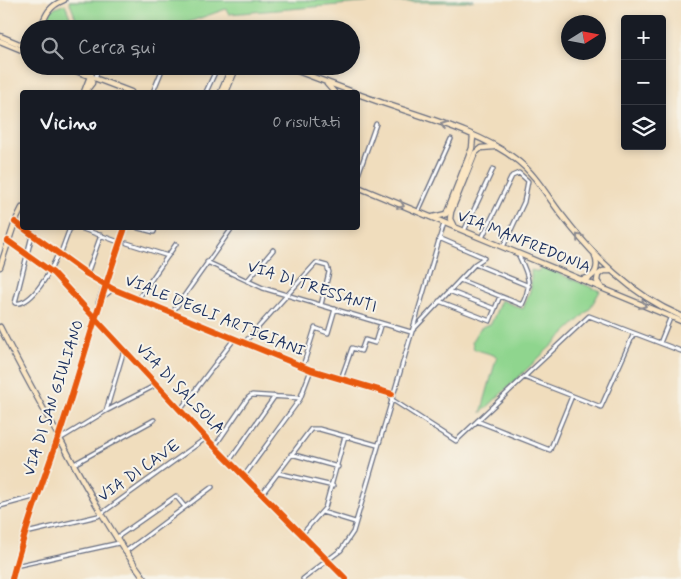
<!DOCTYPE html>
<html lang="it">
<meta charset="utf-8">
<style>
:root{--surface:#171b24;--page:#242831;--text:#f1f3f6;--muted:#9ea1a6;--line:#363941}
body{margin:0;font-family:Mynerve,sans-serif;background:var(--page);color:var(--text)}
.controls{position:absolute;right:15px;top:15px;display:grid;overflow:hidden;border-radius:5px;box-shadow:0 2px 8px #0003}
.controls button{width:45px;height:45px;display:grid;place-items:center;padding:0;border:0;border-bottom:1px solid var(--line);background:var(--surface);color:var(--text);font:25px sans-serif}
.compass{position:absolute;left:561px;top:15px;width:45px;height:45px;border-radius:50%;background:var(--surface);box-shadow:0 2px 8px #0003;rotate:79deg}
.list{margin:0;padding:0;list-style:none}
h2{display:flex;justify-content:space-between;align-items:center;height:65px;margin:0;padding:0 20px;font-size:21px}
h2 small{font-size:16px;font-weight:400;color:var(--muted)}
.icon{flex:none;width:28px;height:28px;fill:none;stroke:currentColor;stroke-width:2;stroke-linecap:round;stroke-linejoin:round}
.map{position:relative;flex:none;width:681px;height:579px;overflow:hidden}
.search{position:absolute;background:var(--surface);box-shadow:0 2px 8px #0003;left:20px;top:20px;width:340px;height:55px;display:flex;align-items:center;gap:12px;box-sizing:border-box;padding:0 18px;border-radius:28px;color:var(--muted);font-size:19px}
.panel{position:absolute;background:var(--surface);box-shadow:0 2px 8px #0003;left:20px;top:90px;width:340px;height:140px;border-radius:5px}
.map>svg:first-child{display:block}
.green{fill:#8fd58e;stroke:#558276}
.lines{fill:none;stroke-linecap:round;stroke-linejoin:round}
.street-casing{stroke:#666c7f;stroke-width:5.5}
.secondary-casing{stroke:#666c7f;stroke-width:7}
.street{stroke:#fff;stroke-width:3}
.secondary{stroke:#fbe6c3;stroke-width:4.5}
.cycleway-casing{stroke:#f7f3e8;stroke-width:9}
.cycleway{stroke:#e8590c;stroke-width:6}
.oneway{stroke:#8b8a90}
.labels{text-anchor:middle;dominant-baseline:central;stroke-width:4;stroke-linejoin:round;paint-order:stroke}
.street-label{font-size:16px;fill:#1b2f5e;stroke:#f7f3e8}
</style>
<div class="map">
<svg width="681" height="579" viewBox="0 0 681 579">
<rect width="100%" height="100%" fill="#f7f3e8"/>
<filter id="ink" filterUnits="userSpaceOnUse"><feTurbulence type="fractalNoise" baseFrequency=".02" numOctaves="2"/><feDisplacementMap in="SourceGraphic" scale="10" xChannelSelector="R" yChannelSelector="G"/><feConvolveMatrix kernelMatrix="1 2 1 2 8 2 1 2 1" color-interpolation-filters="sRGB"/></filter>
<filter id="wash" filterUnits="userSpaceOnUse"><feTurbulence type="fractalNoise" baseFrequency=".0096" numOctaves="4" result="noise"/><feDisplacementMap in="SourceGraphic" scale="20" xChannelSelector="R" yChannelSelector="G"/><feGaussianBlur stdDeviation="1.12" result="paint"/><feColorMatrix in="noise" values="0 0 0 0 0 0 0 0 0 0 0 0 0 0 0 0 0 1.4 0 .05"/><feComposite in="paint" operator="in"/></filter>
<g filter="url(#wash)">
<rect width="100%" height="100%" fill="#f0ddbd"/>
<path class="green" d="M474 0 465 2H374L229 14 226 9 169 29H80L69 1Z
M65 4 74 28 43 29 51 10Z
M541 266 600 291 589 310 481 413 497 356 474 349 472 342C476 333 480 325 491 324L501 300 523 309 531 288V270L539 272Z"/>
</g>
<g filter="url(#ink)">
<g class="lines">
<g class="street-casing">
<path id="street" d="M95 78 100 66
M153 92 162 70
M206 92 218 66
M358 175 376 124
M418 212 451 139
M15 222 87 274 113 289 311 370 392 394
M80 228 119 242
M138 228 154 232 155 228
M464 231 493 169
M32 235 15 303C33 306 52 268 58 254
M439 238 483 257
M482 238 512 176 519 173 528 181 524 202 503 247
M9 241 53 273 206 438 346 579
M127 243 168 256
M60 255 70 228
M207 262 263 288 411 332 475 264 484 258
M475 264 529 286
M87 274 101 235
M460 280 522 305C533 283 528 275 518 254
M247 281 273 250
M449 291 495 309
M103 297 113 289
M138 299 176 244
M439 301 490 321 500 296
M98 303 111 266
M172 313 232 228
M244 343 316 263 327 266 329 272 321 305
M660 343 671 316
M303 366 315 328 328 333 335 309
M524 377 601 407 634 333
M341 379 352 348 361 351 365 340 375 343 381 323
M391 399 456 441 589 316 681 351
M181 409 235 338
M106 411 124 350
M477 421 550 450 572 396
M60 439 106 411 156 385
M215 446 248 398 252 395 300 398
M51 454 64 415
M291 454 338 467
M230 460 275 396
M74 464 154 420
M278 473 333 486
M244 476 300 399 311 370
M262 494 311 429H319L377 445
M0 506 37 496
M322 512 355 522
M26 533 98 516 206 438
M302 534 325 508 345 436
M116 538 176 496 185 507
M125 552 212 487
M15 566 119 543
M12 579C25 526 46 475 63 423 84 358 102 292 125 228
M303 579 341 550 353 532 444 223"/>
</g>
<g class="secondary-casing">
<path id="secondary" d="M40 29C46 14 49 6 64 0
M0 36 29 48
M0 41 29 53
M63 66 131 92
M73 66 90 74
M284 66 353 92
M327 84 334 92
M84 92 94 66
M85 92 92 83V76
M221 92 232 66
M226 92 237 66
M358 94C406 113 479 129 518 161 536 175 547 196 561 214 594 257 630 294 681 316
M358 187 681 321
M433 217 446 214 472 148 473 136
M453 225 450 219 451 212 475 153 481 148 494 147
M0 267 15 222 22 208
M583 279C596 278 599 267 595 256
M601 287 597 281 598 275 603 271H610
M0 327C19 365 39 401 60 439 86 487 112 535 145 579"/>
</g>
<use href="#street" class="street"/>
<use href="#secondary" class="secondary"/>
<g class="cycleway-casing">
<path id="cycleway" d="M15 222 87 274 113 289 311 370 392 394
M8 241 53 273 206 438 346 579
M12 579C25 526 46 475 63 423 84 358 102 292 125 228"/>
</g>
<use href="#cycleway" class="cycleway"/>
</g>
<defs><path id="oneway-chevron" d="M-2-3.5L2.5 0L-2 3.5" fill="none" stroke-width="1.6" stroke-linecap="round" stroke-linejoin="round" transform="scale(1.25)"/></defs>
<g class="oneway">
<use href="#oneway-chevron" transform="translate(444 125) rotate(-160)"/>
<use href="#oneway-chevron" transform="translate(401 205) rotate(23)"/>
<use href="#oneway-chevron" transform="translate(579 237) rotate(-130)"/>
<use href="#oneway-chevron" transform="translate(643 305) rotate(22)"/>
</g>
</g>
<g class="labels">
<g class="street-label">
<text transform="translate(524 242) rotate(22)">VIA MANFREDONIA</text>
<text transform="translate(312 287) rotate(18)">VIA DI TRESSANTI</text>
<text transform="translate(215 316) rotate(22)">VIALE DEGLI ARTIGIANI</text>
<text transform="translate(180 389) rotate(46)">VIA DI SALSOLA</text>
<text transform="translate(54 398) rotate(-72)">VIA DI SAN GIULIANO</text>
<text transform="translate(139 471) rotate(-35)">VIA DI CAVE</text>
</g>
</g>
</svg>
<div class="controls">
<button>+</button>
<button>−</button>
<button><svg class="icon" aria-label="layers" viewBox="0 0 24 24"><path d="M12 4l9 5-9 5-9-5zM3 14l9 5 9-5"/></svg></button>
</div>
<svg class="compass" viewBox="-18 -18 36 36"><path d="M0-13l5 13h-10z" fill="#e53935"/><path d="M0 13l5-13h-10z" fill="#9ea1a6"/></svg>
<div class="search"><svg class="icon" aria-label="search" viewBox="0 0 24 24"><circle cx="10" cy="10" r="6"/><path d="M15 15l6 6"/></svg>Cerca qui</div>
<section class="panel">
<h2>Vicino<small>0 risultati</small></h2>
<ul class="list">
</ul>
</section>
</div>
